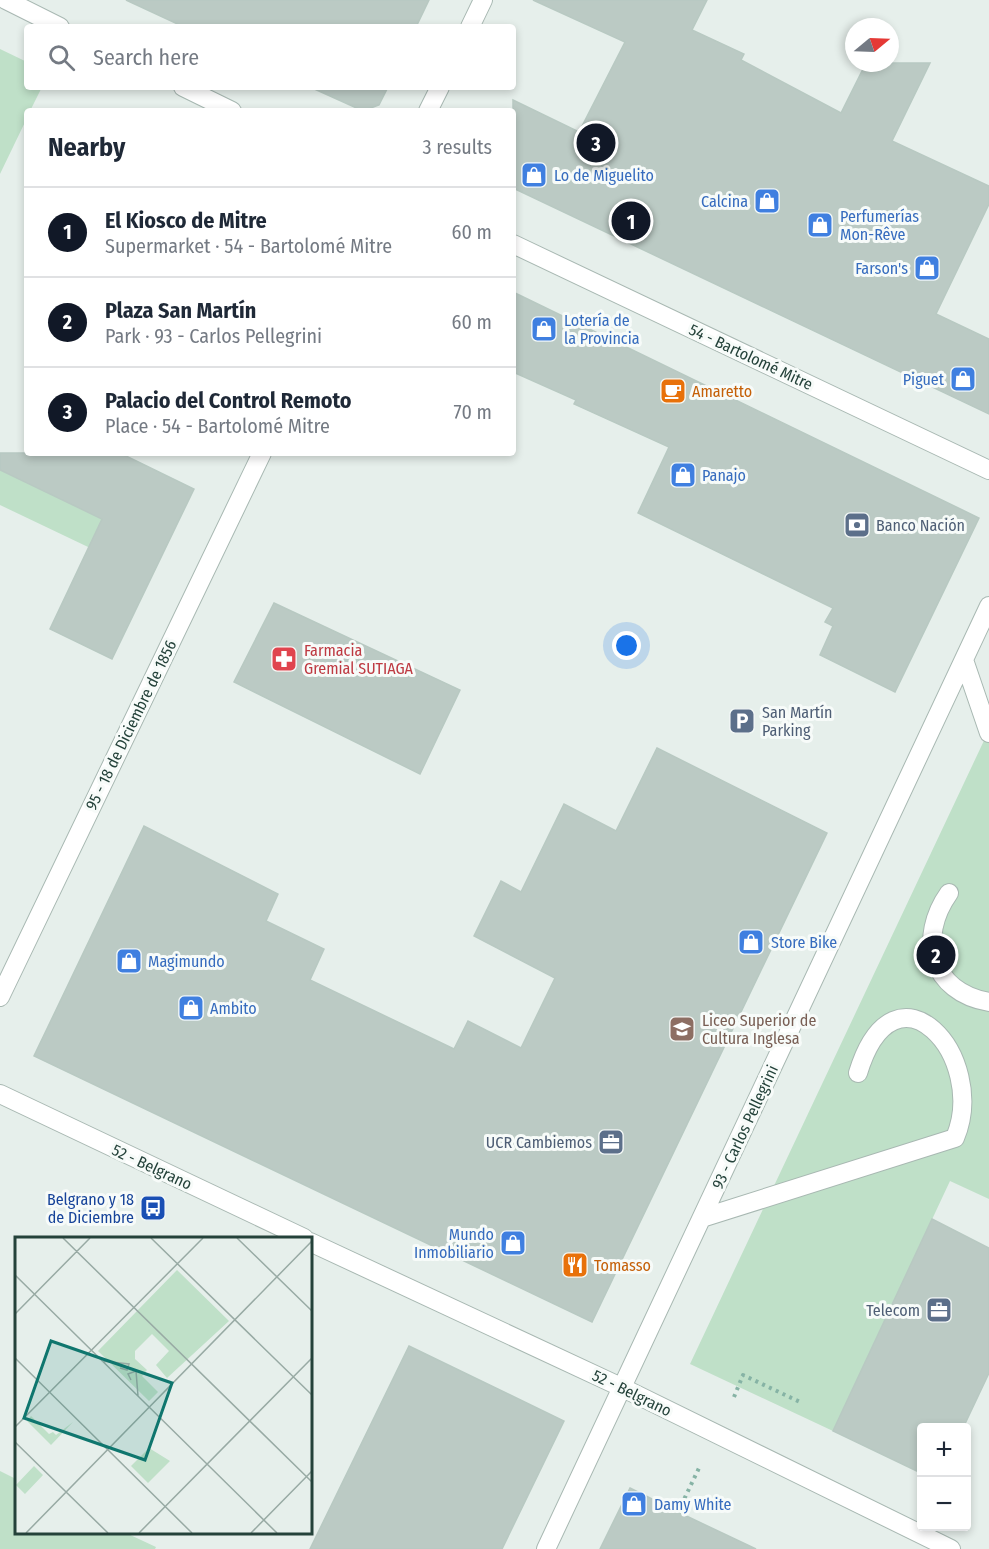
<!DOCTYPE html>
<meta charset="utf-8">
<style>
:root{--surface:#fff;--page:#f6f6f7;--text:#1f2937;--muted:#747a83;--line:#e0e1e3;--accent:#111827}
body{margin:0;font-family:"Fira Sans Condensed",sans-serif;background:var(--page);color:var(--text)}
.controls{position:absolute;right:18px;bottom:18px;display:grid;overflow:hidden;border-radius:6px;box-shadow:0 3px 9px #0003}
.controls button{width:54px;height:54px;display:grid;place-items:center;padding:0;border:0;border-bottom:2px solid var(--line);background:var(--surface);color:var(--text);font:30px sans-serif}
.compass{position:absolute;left:845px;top:18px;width:54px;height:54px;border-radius:50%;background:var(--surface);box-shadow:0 3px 9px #0003;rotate:71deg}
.you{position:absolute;left:627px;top:646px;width:21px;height:21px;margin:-15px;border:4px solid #fff;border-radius:50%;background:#1a73e8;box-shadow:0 0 0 9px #1a73e833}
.badge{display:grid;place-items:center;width:39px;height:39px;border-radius:50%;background:var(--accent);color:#fff;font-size:20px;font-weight:700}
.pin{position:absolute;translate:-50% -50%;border:3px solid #fff;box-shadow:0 2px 6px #0006}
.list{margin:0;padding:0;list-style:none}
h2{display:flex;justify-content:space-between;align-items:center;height:78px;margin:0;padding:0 24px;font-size:26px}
h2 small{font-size:20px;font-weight:400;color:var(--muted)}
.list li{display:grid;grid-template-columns:39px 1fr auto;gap:18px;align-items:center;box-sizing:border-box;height:90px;padding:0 24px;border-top:2px solid var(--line)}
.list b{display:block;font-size:22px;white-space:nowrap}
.list p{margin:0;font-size:20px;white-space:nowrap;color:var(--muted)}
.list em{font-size:20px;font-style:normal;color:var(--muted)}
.icon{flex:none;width:33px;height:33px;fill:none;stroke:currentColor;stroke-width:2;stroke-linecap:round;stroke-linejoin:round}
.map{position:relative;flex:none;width:989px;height:1549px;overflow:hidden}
.search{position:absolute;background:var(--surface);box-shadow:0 3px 9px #0003;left:24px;top:24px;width:492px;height:66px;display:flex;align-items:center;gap:15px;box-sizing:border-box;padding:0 21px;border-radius:6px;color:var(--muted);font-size:22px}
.panel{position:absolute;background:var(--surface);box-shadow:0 3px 9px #0003;left:24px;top:108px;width:492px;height:348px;border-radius:6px}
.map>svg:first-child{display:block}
.green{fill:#bfe0c8}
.building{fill:#bbcac4;stroke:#b8c9c2;stroke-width:1.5}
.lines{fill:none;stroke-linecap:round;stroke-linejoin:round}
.minor-casing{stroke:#a8b8b2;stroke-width:20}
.path{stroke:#86b3a5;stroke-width:4;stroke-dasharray:3 4.5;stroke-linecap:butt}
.minor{stroke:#fff;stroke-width:18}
.labels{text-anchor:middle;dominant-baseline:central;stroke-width:6;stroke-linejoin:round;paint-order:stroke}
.shop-label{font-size:16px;fill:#366cbe;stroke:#f7fbf9;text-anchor:start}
.street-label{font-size:16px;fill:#24423a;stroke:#f7fbf9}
.food-label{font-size:16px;fill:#c56008;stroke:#f7fbf9;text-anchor:start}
.service-label{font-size:16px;fill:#4e5e75;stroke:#f7fbf9;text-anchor:start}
.health-label{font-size:16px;fill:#be3a42;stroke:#f7fbf9;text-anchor:start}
.education-label{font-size:16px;fill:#785e54;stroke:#f7fbf9;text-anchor:start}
.transit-label{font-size:16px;fill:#164399;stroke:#f7fbf9;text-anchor:end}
.inset-road{fill:none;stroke:#98aaa4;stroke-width:1.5}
.view{fill:#0f766e;fill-opacity:0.15;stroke:#0f766e;stroke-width:3}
.inset-edge{fill:none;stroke:#24423a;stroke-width:3}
</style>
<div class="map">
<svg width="989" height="1549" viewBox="0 0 989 1549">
<rect width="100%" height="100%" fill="#e6efeb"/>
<path class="green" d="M0 49 27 62V87H42L30 111H27V118L0 174Z
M0 470 165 549 151 577 0 505Z
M989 730V1199L950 1181 833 1431 690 1364Z
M0 1471 16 1479V1532L126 1533 156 1547 155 1549H0Z"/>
<path class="building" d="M126 0H429L416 27H184Z
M533 0H707L692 30 744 54 741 60 841 113 866 63H930L892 141 989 186V204L936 314 989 339V414L513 188V100L579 132 625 42Z
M310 87H388L379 105 363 111Z
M513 292 979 518 895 692 820 655 833 626 825 622 833 608 638 513 669 447 574 404 576 400 513 372Z
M0 453H120L194 489 112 659 50 629 102 519 0 470Z
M274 603 460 690 420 774 234 682Z
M657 748 827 833 592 1322 34 1056 144 826 278 894 266 921 324 949 310 980 454 1049 468 1021 521 1048 555 978 474 936 501 881 521 892 564 804 616 831Z
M932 1219 989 1248V1373L963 1428H921V1473L833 1431Z
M409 1346 564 1421 502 1549H310Z
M630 1488 678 1512 756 1549H600Z"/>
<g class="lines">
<g class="minor-casing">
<path id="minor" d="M6 0 60 27
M470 27 483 0
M183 87 232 111
M428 111 440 87
M513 244 989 470
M964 660 989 733
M949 893C917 938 931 992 989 1002
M0 997 262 453
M0 1094 304 1238
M702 1218 955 1138C989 1057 895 952 858 1073
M310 1242 623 1388 951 1549
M546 1549 989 606"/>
</g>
<path class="path" d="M734 1397 743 1375 800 1402
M678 1512 700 1466"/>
<use href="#minor" class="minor"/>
</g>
<defs>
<g id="shop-square" transform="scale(1.35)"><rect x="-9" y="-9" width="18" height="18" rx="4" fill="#3f7fe0" stroke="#f7fbf9"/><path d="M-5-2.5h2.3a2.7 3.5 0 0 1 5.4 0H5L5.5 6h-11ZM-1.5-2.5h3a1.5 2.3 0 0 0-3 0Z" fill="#fff"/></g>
<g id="cafe-square" transform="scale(1.35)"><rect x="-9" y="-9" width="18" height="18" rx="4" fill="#e8710a" stroke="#f7fbf9"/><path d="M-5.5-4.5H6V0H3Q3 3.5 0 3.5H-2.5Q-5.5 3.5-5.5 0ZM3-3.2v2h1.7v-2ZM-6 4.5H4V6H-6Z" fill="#fff"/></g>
<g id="bank-square" transform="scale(1.35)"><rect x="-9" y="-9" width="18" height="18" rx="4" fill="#5c6f8a" stroke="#f7fbf9"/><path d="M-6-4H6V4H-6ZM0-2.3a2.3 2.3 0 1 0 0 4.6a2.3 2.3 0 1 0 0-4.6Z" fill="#fff"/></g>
<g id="pharmacy-square" transform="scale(1.35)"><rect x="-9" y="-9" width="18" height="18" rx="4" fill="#e0444e" stroke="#f7fbf9"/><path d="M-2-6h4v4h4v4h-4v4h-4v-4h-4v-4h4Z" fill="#fff"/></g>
<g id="parking-square" transform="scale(1.35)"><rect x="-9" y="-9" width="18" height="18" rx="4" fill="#5c6f8a" stroke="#f7fbf9"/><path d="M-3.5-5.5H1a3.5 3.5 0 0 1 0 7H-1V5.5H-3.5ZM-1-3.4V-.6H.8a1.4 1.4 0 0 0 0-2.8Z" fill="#fff"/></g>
<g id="school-square" transform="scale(1.35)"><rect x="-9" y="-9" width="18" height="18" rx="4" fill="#8d6e63" stroke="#f7fbf9"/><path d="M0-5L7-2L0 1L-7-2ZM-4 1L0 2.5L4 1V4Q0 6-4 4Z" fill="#fff"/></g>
<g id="office-square" transform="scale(1.35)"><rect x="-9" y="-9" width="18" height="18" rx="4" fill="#5c6f8a" stroke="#f7fbf9"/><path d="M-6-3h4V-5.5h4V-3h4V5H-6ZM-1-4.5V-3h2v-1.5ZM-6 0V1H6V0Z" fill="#fff"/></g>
<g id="bus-square" transform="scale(1.35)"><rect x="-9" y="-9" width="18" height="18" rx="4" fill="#1a4fb4" stroke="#f7fbf9"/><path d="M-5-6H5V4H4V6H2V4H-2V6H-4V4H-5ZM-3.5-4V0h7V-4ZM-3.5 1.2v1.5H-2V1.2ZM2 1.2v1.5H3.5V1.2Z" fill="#fff"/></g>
<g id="restaurant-square" transform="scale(1.35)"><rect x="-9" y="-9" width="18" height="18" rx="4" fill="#e8710a" stroke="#f7fbf9"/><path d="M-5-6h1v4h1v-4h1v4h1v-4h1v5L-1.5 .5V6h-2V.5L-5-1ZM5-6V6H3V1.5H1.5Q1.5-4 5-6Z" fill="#fff"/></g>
</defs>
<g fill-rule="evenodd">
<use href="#shop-square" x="534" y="175"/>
<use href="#shop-square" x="767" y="201"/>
<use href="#shop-square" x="820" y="225"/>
<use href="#shop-square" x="927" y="268"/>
<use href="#shop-square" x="544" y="329"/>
<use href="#shop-square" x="963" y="379"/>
<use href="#cafe-square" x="673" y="391"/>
<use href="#shop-square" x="683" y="475"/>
<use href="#bank-square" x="857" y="525"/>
<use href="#pharmacy-square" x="284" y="659"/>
<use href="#parking-square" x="742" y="721"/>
<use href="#shop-square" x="751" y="942"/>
<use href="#shop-square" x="129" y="961"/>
<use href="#shop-square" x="191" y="1008"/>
<use href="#school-square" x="682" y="1029"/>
<use href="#office-square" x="611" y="1142"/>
<use href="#bus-square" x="153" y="1208"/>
<use href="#shop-square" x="513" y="1243"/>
<use href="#restaurant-square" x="575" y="1265"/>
<use href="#office-square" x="939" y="1310"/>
<use href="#shop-square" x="634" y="1504"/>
</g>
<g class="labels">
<g class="shop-label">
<text x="554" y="175">Lo de Miguelito</text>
<text x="748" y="201" text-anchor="end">Calcina</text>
<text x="840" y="216">Perfumerías<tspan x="840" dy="18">Mon-Rêve</tspan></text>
<text x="908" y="268" text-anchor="end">Farson's</text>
<text x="564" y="320">Lotería de<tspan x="564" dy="18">la Provincia</tspan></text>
<text x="944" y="379" text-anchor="end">Piguet</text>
<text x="702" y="475">Panajo</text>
<text x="771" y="942">Store Bike</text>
<text x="148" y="961">Magimundo</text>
<text x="210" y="1008">Ambito</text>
<text x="494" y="1234" text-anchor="end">Mundo<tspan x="494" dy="18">Inmobiliario</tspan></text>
<text x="654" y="1504">Damy White</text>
</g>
<g class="street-label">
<text transform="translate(751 357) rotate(25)">54 - Bartolomé Mitre</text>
<text transform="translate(131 725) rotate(-64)">95 - 18 de Diciembre de 1856</text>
<text transform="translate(745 1127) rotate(-65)">93 - Carlos Pellegrini</text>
<text transform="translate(152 1167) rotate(25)">52 - Belgrano</text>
<text transform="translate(632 1393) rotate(26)">52 - Belgrano</text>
</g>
<g class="food-label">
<text x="692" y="391">Amaretto</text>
<text x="594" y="1265">Tomasso</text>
</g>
<g class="service-label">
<text x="876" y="525">Banco Nación</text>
<text x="762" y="712">San Martín<tspan x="762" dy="18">Parking</tspan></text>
<text x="592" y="1142" text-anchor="end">UCR Cambiemos</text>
<text x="920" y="1310" text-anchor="end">Telecom</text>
</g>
<g class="health-label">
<text x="304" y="650">Farmacia<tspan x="304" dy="18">Gremial SUTIAGA</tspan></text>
</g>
<g class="education-label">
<text x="702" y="1020">Liceo Superior de<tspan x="702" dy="18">Cultura Inglesa</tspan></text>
</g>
<g class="transit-label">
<text x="134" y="1199">Belgrano y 18<tspan x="134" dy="18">de Diciembre</tspan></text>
</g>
</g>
<g transform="translate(15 1237)">
<rect width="297" height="297" fill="#e6efeb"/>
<path d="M162 33 214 84 152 141 141 128 154 114 137 97 120 114V122L132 133 127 139 143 155 134 164 83 114ZM16 179 34 197 38 195 41 198 58 185 36 208 12 184ZM134 211 155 224 133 246 116 229ZM19 229 28 238 10 257 1 248Z" fill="#bfe0c8"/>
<path class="inset-road" d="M48 1 297 245M136 1 297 158M222 1 297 74M0 38 262 296M0 77 75 1M0 121 177 296M87 124 114 127 112 133 105 131M116 143 113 137 121 134 123 159M0 190 188 1M0 205 93 296M11 296 297 4M124 296 297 121M236 296 297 234"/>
<path class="view" d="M36 104 157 146 130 223 9 181Z"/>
<rect width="297" height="297" class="inset-edge"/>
</g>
</svg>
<div class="controls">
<button>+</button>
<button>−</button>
</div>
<svg class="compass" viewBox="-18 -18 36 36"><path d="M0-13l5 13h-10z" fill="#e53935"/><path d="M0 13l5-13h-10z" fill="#747a83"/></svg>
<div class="you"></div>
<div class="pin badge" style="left:631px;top:221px">1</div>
<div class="pin badge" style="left:936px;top:955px">2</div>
<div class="pin badge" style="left:596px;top:143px">3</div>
<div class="search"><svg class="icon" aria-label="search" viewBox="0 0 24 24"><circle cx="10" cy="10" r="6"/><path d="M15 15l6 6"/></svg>Search here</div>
<section class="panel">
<h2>Nearby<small>3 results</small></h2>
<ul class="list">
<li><span class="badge">1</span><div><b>El Kiosco de Mitre</b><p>Supermarket · 54 - Bartolomé Mitre</p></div><em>60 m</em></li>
<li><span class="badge">2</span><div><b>Plaza San Martín</b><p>Park · 93 - Carlos Pellegrini</p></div><em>60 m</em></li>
<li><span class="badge">3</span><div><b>Palacio del Control Remoto</b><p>Place · 54 - Bartolomé Mitre</p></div><em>70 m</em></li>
</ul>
</section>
</div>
